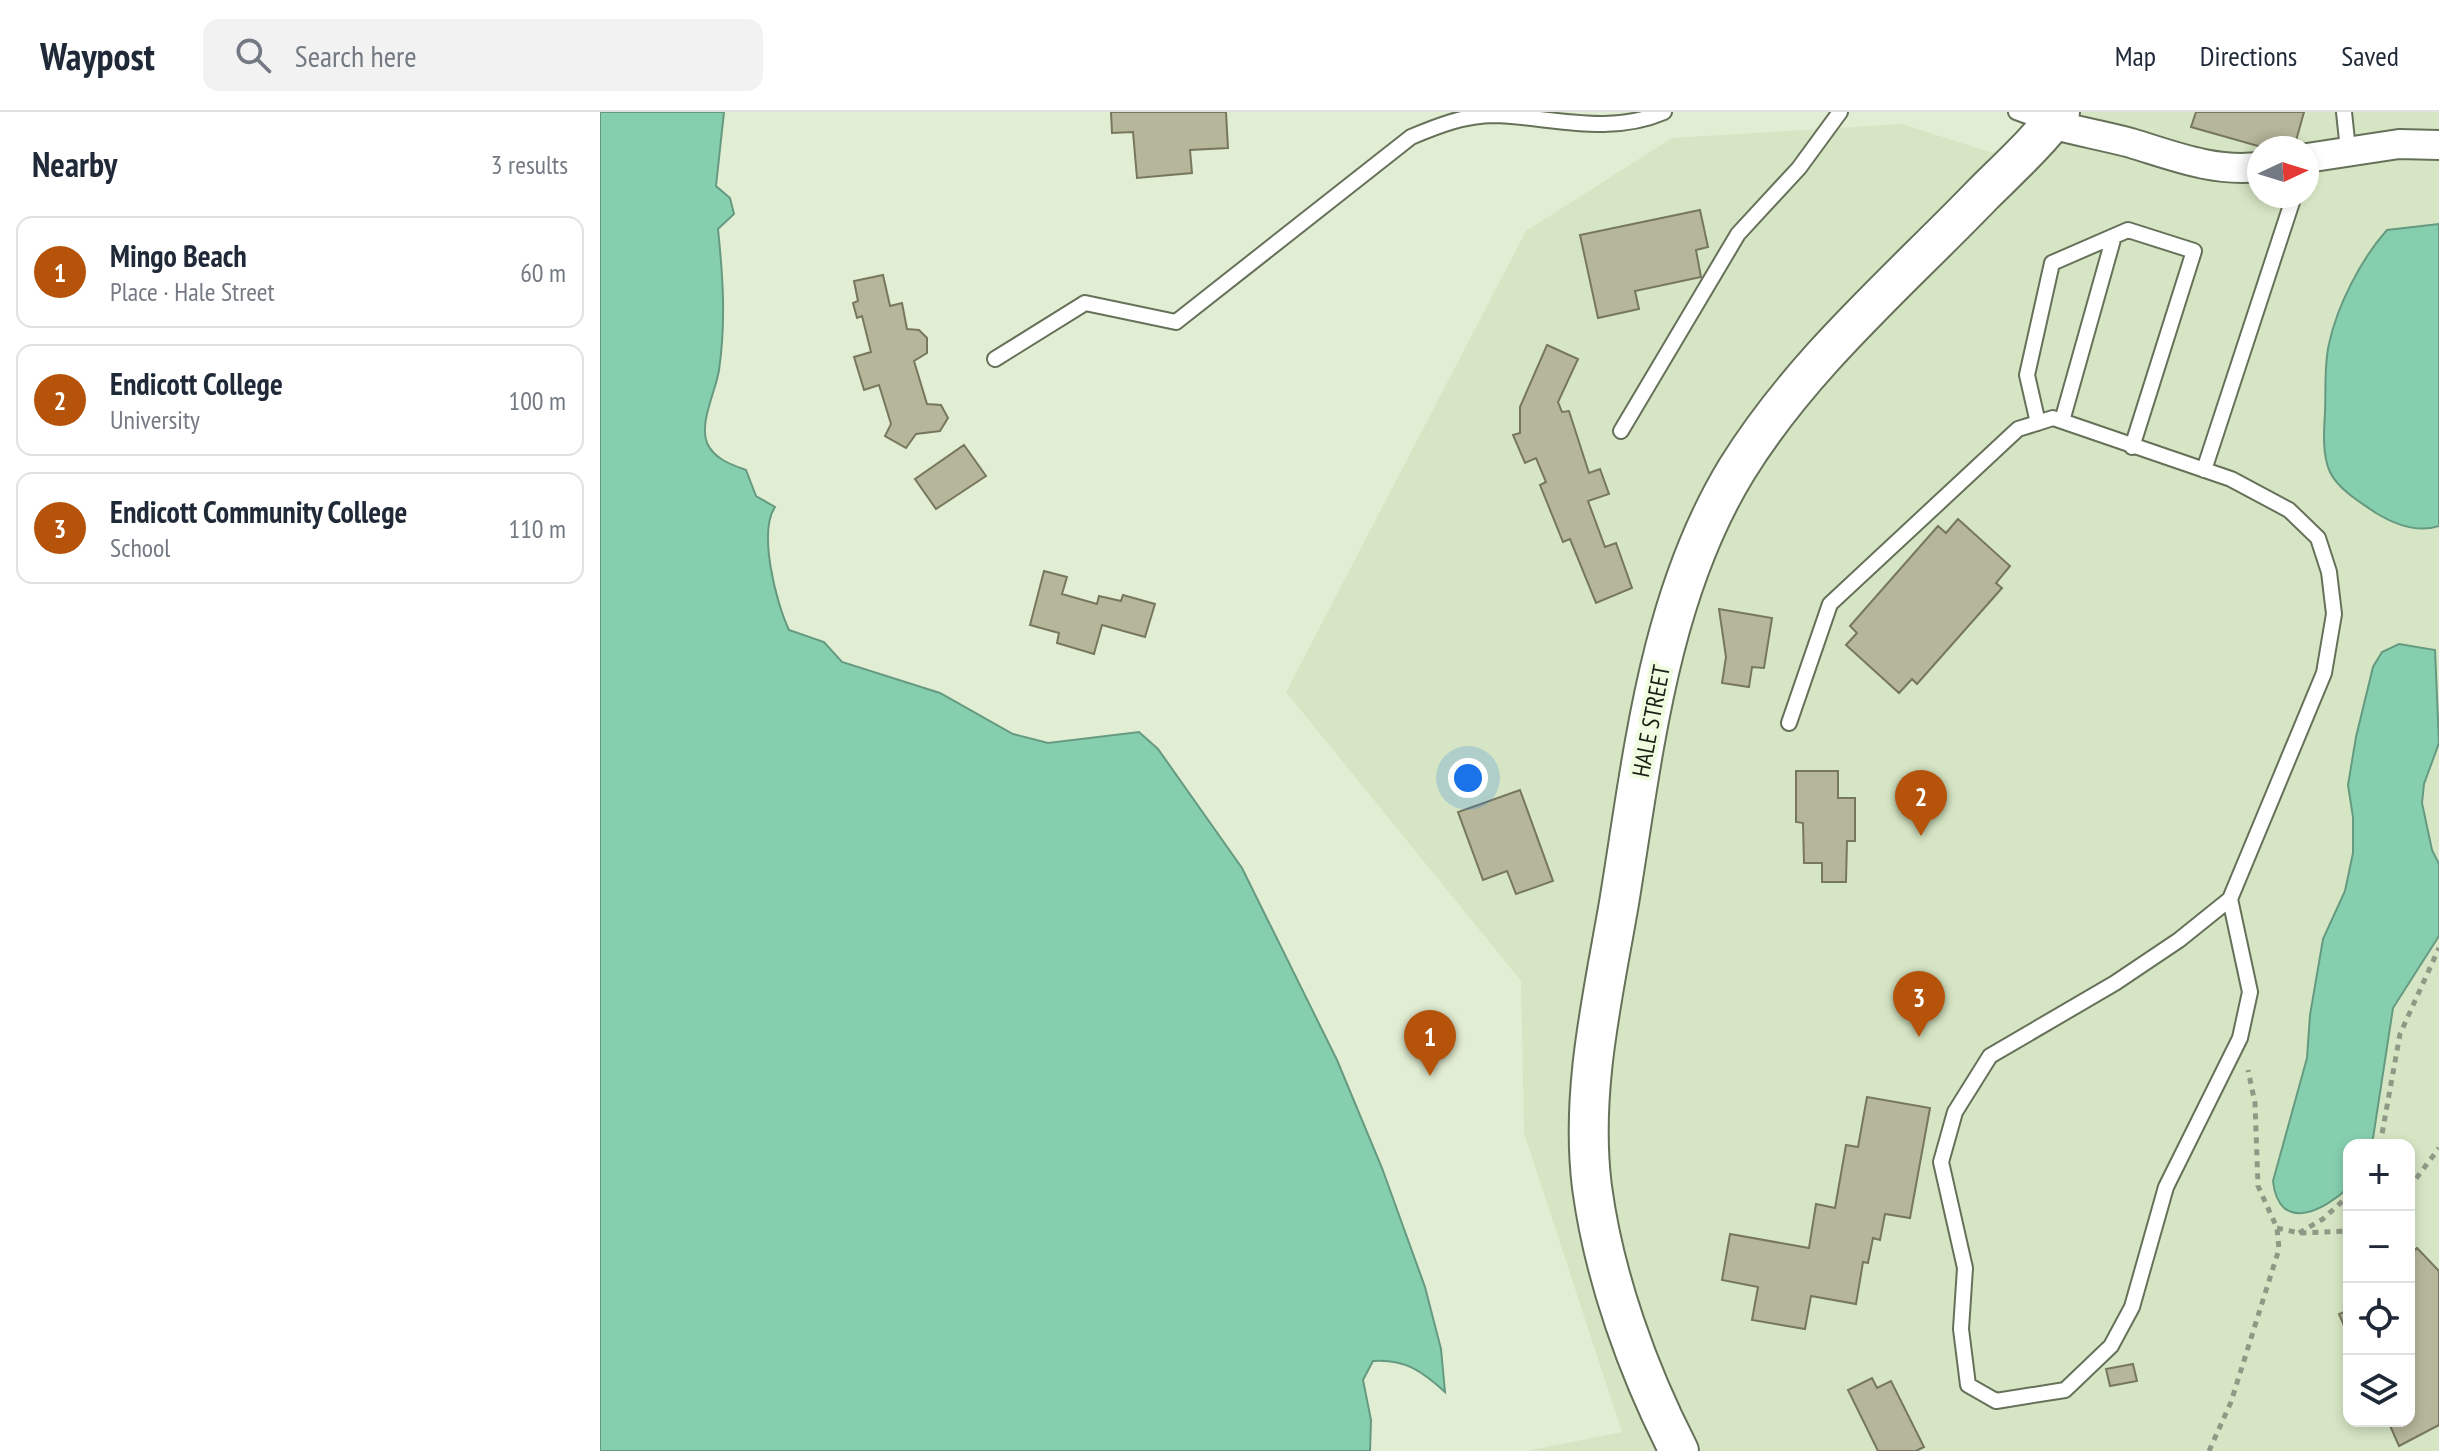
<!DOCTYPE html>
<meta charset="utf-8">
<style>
:root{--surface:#fff;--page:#f2f2f3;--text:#1f2937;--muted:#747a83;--line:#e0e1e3;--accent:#b45309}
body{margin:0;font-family:"PT Sans Narrow",sans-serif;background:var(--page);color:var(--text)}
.controls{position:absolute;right:24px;bottom:24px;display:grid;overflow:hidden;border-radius:16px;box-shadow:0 4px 12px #0003}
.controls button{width:72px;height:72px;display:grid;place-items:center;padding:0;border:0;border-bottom:2px solid var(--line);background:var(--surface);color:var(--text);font:40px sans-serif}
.compass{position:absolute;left:1647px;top:24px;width:72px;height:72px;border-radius:50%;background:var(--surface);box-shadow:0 4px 12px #0003;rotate:86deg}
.you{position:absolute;left:868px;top:666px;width:28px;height:28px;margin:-20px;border:6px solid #fff;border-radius:50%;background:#1a73e8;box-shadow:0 0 0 12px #1a73e833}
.badge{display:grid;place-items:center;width:52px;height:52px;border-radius:50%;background:var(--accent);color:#fff;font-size:26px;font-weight:700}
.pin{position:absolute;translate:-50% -66px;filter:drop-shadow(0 2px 4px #0008)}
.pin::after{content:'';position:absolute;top:42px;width:28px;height:24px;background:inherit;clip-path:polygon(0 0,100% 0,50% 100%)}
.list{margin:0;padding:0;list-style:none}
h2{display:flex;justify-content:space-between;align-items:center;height:104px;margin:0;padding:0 32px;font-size:34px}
h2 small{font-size:26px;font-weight:400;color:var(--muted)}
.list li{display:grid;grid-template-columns:52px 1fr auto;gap:24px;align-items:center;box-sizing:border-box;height:112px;margin:0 16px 16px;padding:0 16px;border:2px solid var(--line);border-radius:16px}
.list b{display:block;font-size:30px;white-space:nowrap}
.list p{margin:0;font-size:26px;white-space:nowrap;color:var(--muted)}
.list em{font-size:26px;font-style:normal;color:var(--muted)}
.icon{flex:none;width:44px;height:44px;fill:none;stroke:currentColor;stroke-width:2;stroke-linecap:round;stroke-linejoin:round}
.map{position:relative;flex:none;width:1839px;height:1339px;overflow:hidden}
header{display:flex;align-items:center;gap:48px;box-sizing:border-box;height:112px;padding:0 40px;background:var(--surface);border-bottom:2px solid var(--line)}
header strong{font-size:38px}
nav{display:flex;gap:44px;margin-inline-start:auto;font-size:28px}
.search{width:560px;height:72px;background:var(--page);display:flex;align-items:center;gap:20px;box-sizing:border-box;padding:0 28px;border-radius:16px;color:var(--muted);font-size:30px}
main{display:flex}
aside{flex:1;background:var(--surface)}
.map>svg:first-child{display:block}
.built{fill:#d6e6c4;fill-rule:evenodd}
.water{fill:#86cfae;stroke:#659a80;stroke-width:2}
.building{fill:#b5b69a;stroke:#77775e;stroke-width:2}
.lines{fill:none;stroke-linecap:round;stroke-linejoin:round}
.lane-casing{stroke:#667159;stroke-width:18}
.street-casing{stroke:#667159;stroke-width:32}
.secondary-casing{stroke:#667159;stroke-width:42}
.path{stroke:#909985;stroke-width:5;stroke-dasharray:6 6;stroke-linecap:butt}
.lane{stroke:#fff;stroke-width:14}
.street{stroke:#fff;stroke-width:28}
.secondary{stroke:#fff;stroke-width:38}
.labels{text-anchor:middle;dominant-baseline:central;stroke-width:8;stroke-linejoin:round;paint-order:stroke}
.street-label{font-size:24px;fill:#191e14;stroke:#effce0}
</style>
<header>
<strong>Waypost</strong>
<div class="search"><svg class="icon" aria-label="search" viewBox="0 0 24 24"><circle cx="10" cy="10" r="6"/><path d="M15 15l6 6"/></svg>Search here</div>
<nav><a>Map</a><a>Directions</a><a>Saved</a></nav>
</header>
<main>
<aside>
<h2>Nearby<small>3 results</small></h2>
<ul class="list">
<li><span class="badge">1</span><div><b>Mingo Beach</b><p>Place · Hale Street</p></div><em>60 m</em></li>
<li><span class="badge">2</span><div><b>Endicott College</b><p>University</p></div><em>100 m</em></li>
<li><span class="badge">3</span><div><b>Endicott Community College</b><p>School</p></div><em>110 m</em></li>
</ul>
</aside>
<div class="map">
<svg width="1839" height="1339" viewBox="0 0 1839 1339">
<rect width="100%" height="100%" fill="#e2eed3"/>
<path class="built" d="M1443 0H1839V1339H926L1022 1320 924 1021 921 869 686 580 926 119 1072 26 1302 12 1393 41ZM1659 36H1707V84H1659ZM1749 1033H1809V1309H1749Z"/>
<path class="water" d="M0 0H124L116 74 130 86 134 102 118 117C123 165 126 210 119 258 116 279 99 310 107 331 114 347 132 353 146 358L156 384 175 395C158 420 176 491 189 518L224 530 242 550 340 581 413 622 448 631 539 620 558 637 642 756 737 948 782 1056 825 1175 841 1237 845 1280C822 1259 805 1247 773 1249L763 1268 771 1308 770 1339H0Z
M1839 112V414C1818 421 1794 412 1776 401 1761 391 1738 377 1730 360 1722 343 1724 318 1725 300 1726 278 1724 253 1729 232 1737 194 1761 147 1787 118Z
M1799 532 1835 538 1839 631 1824 672 1822 691 1832 738 1839 752V824L1793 896 1772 1033H1749V1075C1724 1099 1679 1122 1673 1069L1707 946 1710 903 1723 827 1745 779 1753 741V705L1748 673 1756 625 1773 555 1782 540Z"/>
<path class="building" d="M511 0H626L628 36 590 38 592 61 537 66 533 20 512 21Z
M1596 0H1704L1694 36H1665L1591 15Z
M1100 98 1108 135 1096 138 1101 165 1035 179 1039 197 998 206 980 123Z
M283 163 290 194 302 191 307 217 319 218 327 226V241L314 249 327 292 341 293 348 306 340 319 316 322 306 336 285 324 291 312 279 273 264 278 254 245 271 240 262 204 257 206 253 191 258 189 254 169Z
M947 233 978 247 958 290 962 300 969 299 989 361 1000 357 1009 382 988 389 1005 435 1016 431 1032 476 996 491 970 427 963 430 940 373 946 370 936 346 925 351 913 323 920 321V295Z
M364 333 386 364 336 397 315 367Z
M1358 407 1410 454 1396 471 1402 476 1317 572 1312 567 1299 581 1246 533 1257 521 1250 514 1338 414 1346 421Z
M444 459 467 465 462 482 497 492 499 484 521 489 523 483 555 492 545 525 502 513 494 542 457 531 459 521 430 513Z
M1119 497 1172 506 1164 556 1152 555 1149 575 1122 571 1126 545Z
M1196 659H1238V686H1255V729H1247L1246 770H1222V751H1204L1203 711 1196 710Z
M920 678 953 769 916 782 907 759 883 768 858 700Z
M1267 985 1330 996 1310 1106 1285 1102 1280 1128 1273 1126 1268 1151 1263 1150 1256 1192 1211 1184 1205 1217 1152 1208 1158 1175 1122 1168 1130 1122 1209 1136 1216 1092 1235 1096 1246 1033 1258 1035Z
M1817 1136 1839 1159V1313L1799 1334 1788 1309H1809V1143Z
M1749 1198V1225L1739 1202Z
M1533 1252 1537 1269 1510 1274 1506 1257Z
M1272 1266 1277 1276 1291 1269 1324 1335 1316 1339H1278L1248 1278Z"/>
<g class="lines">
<g class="lane-casing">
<path id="lane" d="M1416 0 1446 11
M1744 0 1748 38
M395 247 485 191 576 210 811 25C837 14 865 3 894 3 952 5 1008 24 1064 0
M1462 309 1514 124
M1438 311 1427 263 1452 151 1528 118 1594 139 1532 335
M1021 319 1138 122 1199 56 1240 0
M1604 358 1694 84
M1189 611 1230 492 1418 317 1453 306 1631 367 1689 398 1718 426 1729 460 1734 502 1724 561 1630 787 1579 828 1515 871 1390 944 1355 1000 1341 1050 1365 1156 1361 1217 1368 1273 1396 1289 1465 1278 1511 1234 1532 1195 1566 1075 1640 926 1650 880 1630 787"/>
</g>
<g class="street-casing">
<path id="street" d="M1451 12C1477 19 1504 24 1531 31 1574 44 1613 60 1659 55
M1707 46 1799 32 1839 33"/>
</g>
<g class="secondary-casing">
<path id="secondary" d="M1079 1339C1038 1259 1004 1165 992 1075 980 980 1003 884 1019 791 1043 645 1058 486 1137 357 1202 252 1298 170 1383 82 1409 56 1438 30 1460 0"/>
</g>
<path class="path" d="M1780 1033 1800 922 1839 836
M1809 1076 1839 1036
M1677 1116 1699 1121 1749 1119
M1699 1121 1723 1107 1749 1083
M1609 1339 1631 1290 1679 1137 1677 1116 1658 1074 1655 991 1648 958"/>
<use href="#lane" class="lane"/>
<use href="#street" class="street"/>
<use href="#secondary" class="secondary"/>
</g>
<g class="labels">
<g class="street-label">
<text transform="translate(1051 609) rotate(-79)">HALE STREET</text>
</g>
</g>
</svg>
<div class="controls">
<button>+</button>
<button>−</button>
<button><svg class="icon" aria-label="locate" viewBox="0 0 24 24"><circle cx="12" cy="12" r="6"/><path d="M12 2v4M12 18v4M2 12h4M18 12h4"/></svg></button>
<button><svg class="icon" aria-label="layers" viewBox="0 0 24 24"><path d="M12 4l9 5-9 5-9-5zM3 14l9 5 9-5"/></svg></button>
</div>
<svg class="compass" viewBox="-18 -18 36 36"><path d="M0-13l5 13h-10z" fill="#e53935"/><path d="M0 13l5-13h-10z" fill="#747a83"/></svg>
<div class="you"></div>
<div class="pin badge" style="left:830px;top:964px">1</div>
<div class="pin badge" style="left:1321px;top:724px">2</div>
<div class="pin badge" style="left:1319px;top:925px">3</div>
</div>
</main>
